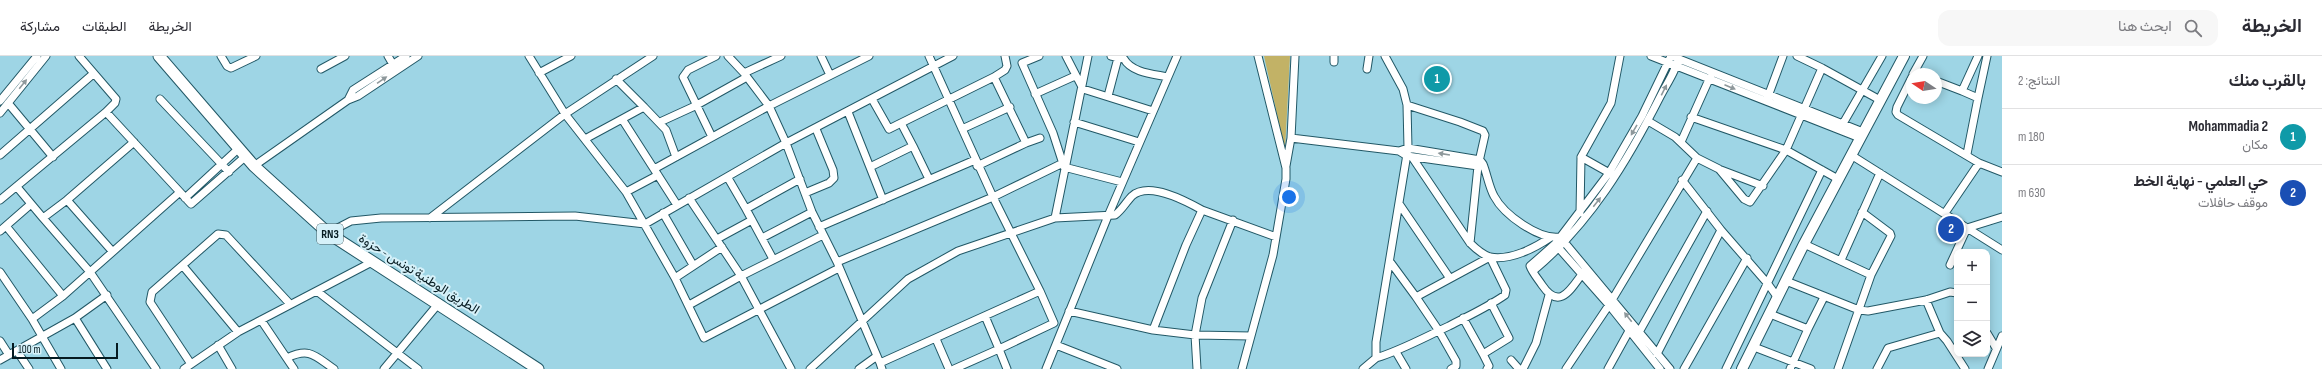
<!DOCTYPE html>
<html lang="ar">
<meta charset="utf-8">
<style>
:root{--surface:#fff;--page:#f7f7f7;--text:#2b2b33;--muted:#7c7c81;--line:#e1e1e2;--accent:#a94221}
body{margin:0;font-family:"Sofia Sans Condensed",Vazirmatn,sans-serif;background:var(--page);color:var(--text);direction:rtl}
.controls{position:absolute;right:12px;bottom:12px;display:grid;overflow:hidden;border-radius:8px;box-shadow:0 2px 10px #0003}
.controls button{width:36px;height:36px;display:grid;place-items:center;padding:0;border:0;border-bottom:1px solid var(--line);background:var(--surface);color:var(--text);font:20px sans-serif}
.compass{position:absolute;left:1906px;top:12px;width:36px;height:36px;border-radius:50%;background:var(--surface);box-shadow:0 2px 10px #0003;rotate:282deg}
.scale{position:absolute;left:12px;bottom:10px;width:106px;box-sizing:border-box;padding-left:4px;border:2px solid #051a20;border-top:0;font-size:11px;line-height:14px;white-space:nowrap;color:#051a20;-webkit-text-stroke:3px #d6f1f9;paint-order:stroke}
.you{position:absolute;left:1289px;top:141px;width:14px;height:14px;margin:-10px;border:3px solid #fff;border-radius:50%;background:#1a73e8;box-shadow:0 0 0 6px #1a73e833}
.badge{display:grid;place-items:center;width:26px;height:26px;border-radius:50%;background:var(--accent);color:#fff;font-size:13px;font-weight:700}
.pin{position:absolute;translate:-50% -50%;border:2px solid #fff;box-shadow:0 1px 4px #0006}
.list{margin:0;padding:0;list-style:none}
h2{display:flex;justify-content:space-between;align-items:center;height:52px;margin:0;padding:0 16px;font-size:17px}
h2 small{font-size:13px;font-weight:400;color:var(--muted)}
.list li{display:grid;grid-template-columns:26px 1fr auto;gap:12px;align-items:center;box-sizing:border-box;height:56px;padding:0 16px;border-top:1px solid var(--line)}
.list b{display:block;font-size:15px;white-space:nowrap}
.list p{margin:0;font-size:13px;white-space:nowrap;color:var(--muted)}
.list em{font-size:13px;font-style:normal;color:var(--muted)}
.icon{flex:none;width:22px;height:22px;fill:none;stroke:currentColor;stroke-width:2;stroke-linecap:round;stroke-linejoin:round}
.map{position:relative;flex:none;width:2002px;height:313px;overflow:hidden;direction:ltr}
header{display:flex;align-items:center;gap:24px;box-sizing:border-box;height:56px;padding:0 20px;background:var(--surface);border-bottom:1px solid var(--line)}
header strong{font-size:19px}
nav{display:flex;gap:22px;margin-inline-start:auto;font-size:14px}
.search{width:280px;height:36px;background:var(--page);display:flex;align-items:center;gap:10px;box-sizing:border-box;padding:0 14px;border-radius:12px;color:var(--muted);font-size:15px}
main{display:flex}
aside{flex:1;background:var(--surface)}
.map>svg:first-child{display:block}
.green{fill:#c2b266}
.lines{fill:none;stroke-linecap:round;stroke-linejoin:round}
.street-casing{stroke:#225866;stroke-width:9}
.secondary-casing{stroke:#225866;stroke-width:12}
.primary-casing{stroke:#225866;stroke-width:13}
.street{stroke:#fff;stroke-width:7}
.secondary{stroke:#fff;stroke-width:10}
.primary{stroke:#fff;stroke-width:11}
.oneway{fill:#8e989b}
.labels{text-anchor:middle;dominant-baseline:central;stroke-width:4;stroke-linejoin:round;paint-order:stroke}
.shield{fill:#d6f1f9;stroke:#445a61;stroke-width:1}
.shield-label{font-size:12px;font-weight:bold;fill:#051a20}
.street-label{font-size:13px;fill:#051a20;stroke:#d6f1f9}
</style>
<header>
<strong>الخريطة</strong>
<div class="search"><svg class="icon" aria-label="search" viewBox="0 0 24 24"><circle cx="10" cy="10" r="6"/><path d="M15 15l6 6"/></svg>ابحث هنا</div>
<nav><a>الخريطة</a><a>الطبقات</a><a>مشاركة</a></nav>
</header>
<main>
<aside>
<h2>بالقرب منك<small>النتائج: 2</small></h2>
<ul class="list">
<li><span class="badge" style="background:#0f9aa8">1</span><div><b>Mohammadia 2</b><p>مكان</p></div><em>180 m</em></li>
<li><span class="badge" style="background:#1a4fb4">2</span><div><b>حي العلمي - نهاية الخط</b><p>موقف حافلات</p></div><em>630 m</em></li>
</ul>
</aside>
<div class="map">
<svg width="2002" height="313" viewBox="0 0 2002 313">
<rect width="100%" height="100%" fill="#9ed5e5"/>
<path class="green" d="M1264 0H1290L1285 94Z"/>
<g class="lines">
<g class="street-casing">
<path id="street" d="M79 0 116 43 115 47 106 56 191 148 246 100
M221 0 227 10 231 12 256 0
M388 0 395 12
M529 0 565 58 626 136 675 222 704 282 839 212
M728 0 744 17 769 50 786 87 812 156 837 206 880 307
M821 0 830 19
M929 0 993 141 1063 107
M1005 0 1007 10 1005 14 994 21 1026 87 1040 82
M1039 0 1022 7 1053 77 1064 111 1122 126
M1066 0 1083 33 1153 55
M1111 0 1124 3C1132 17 1154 18 1168 21
M1651 0 1860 82
M1797 0 1822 12 1786 94 1838 123
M1674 1 1863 76
M1334 6V0
M1822 12 1880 44
M321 13 345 0
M1367 13 1369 0
M539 17 571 0
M744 17 781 0
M1913 18 1923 0
M1912 21 1897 51 1896 56 1898 59 1979 107 2002 116
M616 23 644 51 622 63 654 113
M1936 25 1962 35
M1035 38 1075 20
M1108 40 1118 2
M1978 42 1987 0
M160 43 229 116
M1767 43 1783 0
M348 44 353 34 406 0
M0 45 37 0
M8 47 53 101
M1407 49 1460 66 1483 75 1485 79 1478 110 1470 187
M644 51 666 74 676 101
M848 56 883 144
M0 57 46 0
M1648 65 1675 81 1697 102
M660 66 695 50 747 21
M1074 66 1139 86
M901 67 994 21
M1841 71 1882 0
M962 73 1010 51
M712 81 683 21 688 14 716 0
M1291 82 1399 95 1407 100 1478 110 1483 108
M585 83 622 63
M1681 86 1711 19
M913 90 929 123
M1399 95 1408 92 1480 104 1483 108C1487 118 1489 131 1494 140 1504 159 1539 184 1560 181L1670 313
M1967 98 1978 42 1962 35 1978 0
M0 99 93 18
M1851 99 2002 194
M1412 101 1470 187C1475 192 1483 199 1490 201 1510 205 1535 192 1551 181
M1581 101 1613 119
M254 110 348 44 358 40 418 0
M977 110 1026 87
M1286 110 1291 82 1295 0
M870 111 913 90 901 67 889 73 872 43
M1721 114 1763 130
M728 122 746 153
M1682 124 1721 174 1768 228 1778 242
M17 131 43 162 67 144 112 195
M626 136 658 119
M805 137 829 127 834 122 833 114 816 73
M185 142 238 93
M689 142 741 220 791 313
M0 144 106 56
M67 144 134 86
M677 149 654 113 769 50 869 0
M1400 149 1449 221
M663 157 693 209
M1580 157 1581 101 1611 47 1620 0
M1945 157 1979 107
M43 162 90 216 180 136
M430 162 565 58 653 0
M1055 162 1115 159C1122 154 1126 146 1132 140 1149 125 1186 145 1202 154
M6 170 63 240
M819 171 975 104
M0 175 31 148
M328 177 351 165 381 162 575 160 645 168 786 87 953 0
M762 182 812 156
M717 183 752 164
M1804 188 1871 219
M1556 189 1609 249 1660 313
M773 203 746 153 800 123
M1841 204 1880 117
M837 206 993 141 1040 235 880 307 882 313
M1391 207 1416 241
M1950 209 1967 172 2002 161
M183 210 238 276
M1586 213C1572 230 1561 257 1542 229 1538 223 1532 216 1530 210L1555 188 1609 117 1642 60 1671 0
M1533 215C1590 168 1628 104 1661 39 1666 29 1678 12 1678 0
M0 216 32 263 61 313
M675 222 722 191
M1786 225 1859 254 1868 255 1926 244 1950 236 1957 237
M318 236 418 313
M1926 244 1940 277 1947 285 1965 313
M689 249 741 220 823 179
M1069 255 1153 274 1186 189 1202 154 1276 181
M1770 258 1808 273 1790 313
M985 260 999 293 1054 267 1040 235
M75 262 107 313
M1463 262 1483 298 1509 282 1491 247
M32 263 63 240 90 216 156 313
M261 264 294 313
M1808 273 1824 241
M1153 274 1195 279 1202 242 1233 164
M1987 277 1996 292
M1638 278 1707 155
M936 283 949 313
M0 285 9 299
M218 289 232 313
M1056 289 1117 313
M1754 291 1811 313
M17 295 29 313
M1396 296 1406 313
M1483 298 1489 310 1487 313
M1657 298 1721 174
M287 302C310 291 315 300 334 313
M1376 302C1402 294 1425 281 1449 270 1468 260 1488 251 1505 239L1506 234 1490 201 1416 241 1439 275 1456 305V310L1451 313
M0 304 75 262 107 239
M1511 304 1519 313
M191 308 150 246 152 236 218 178 226 179 290 248
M184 313 238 276 372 206
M384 313 439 247
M810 313 908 223 958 195 1055 162 1088 0
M859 313 877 300
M954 313 999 293 1007 313
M1046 313 1108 160 1177 0
M1197 313 1195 279 1251 280
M1242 313 1273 199 1286 123V112L1258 0
M1363 313 1376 302V286L1408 92 1407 49 1403 33 1385 0
M1523 313 1536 287 1549 239
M1566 313 1609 249 1697 102 1719 113 1744 143 1750 146 1786 94 1691 61
M1608 313 1629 275
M1684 313 1747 202
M1726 313 1822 114
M1838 313 1871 219 1891 180 1890 177 1862 156
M1877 313 1888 292 1940 277
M1988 313 2002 280"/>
</g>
<g class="secondary-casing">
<path id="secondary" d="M1742 313 1804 188 1904 0"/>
</g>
<g class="primary-casing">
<path id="primary" d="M159 0 254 110 328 177 538 313"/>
</g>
<use href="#street" class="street"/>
<use href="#secondary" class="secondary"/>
<use href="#primary" class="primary"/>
</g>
<defs><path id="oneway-solid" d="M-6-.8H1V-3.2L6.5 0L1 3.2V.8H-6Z"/></defs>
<g class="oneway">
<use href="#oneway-solid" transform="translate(382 24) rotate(-34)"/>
<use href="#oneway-solid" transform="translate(23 28) rotate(-51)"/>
<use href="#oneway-solid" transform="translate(1730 31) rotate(23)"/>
<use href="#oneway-solid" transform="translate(1664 34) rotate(-63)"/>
<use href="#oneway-solid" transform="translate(1634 74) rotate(120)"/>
<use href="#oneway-solid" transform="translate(1444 98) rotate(-171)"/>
<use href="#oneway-solid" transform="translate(1597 146) rotate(-52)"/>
<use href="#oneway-solid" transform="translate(1628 261) rotate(-128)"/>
</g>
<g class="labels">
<rect class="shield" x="317" y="168" width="26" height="20" rx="3"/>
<g class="shield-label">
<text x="330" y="178">RN3</text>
</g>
<g class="street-label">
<text transform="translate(419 218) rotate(32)">الطريق الوطنية تونس - حزوة</text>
</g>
</g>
</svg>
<div class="controls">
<button>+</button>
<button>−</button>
<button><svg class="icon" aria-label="layers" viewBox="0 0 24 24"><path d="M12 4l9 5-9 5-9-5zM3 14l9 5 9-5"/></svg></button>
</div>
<svg class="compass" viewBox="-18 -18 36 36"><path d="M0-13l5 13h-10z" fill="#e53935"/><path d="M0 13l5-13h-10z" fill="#7c7c81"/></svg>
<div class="scale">100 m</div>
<div class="you"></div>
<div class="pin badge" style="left:1437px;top:23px;background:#0f9aa8">1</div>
<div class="pin badge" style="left:1951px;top:173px;background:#1a4fb4">2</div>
</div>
</main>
